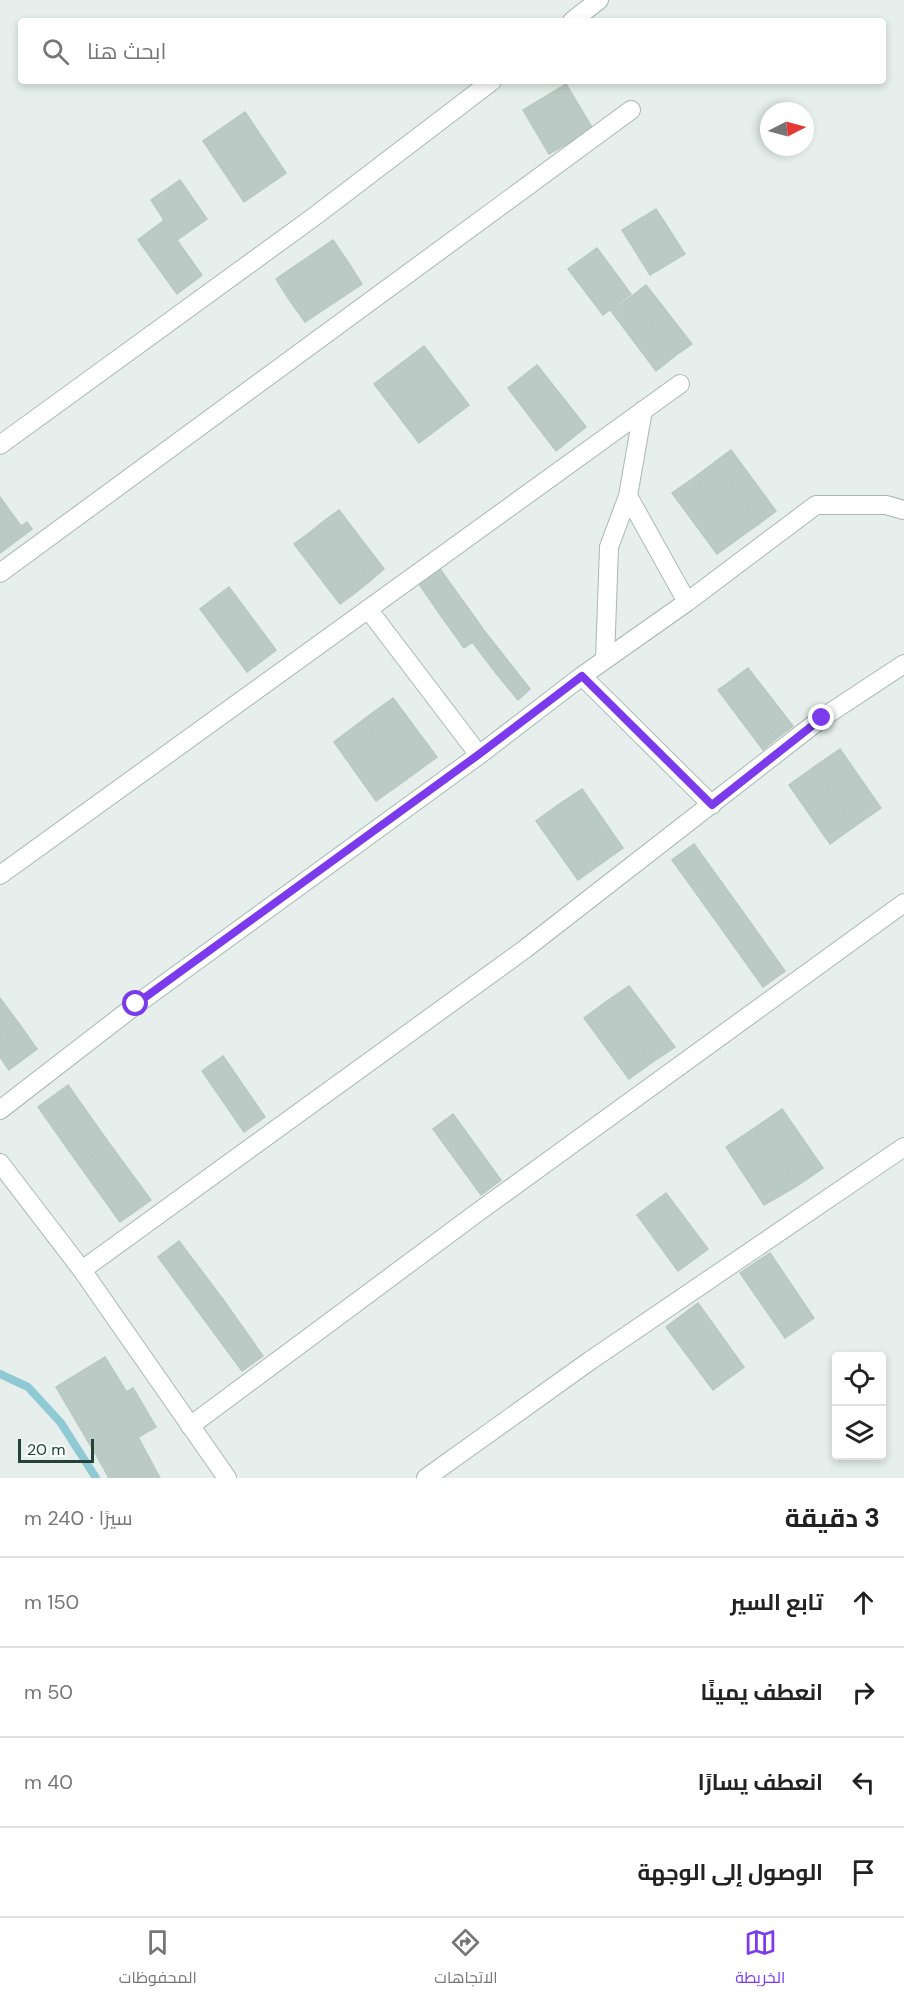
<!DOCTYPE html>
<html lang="ar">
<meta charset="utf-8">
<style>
:root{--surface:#fff;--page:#f2f2f2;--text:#222;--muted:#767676;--line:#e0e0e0;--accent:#7c3aed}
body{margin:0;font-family:"DM Sans",Cairo,sans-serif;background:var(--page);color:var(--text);direction:rtl}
.controls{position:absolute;right:18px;bottom:18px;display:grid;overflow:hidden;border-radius:6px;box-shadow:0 3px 9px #0003}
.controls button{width:54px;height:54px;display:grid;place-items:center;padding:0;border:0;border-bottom:2px solid var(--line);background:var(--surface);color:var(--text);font:30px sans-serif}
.compass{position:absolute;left:760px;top:102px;width:54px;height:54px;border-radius:50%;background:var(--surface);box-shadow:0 3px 9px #0003;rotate:84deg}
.scale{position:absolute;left:18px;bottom:15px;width:76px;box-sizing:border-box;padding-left:6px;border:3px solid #24423a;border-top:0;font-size:16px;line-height:21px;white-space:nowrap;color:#24423a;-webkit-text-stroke:4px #f7fbf9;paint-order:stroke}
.stop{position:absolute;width:18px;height:18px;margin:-14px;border:4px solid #7c3aed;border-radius:50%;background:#fff}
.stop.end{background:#7c3aed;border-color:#fff;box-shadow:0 2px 6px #0008}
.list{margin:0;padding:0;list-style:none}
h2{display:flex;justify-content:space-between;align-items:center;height:78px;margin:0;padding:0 24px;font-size:26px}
h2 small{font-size:20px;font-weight:400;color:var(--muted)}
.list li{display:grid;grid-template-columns:39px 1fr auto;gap:18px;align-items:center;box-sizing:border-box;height:90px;padding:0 24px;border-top:2px solid var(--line)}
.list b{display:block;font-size:22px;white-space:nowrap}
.list em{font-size:20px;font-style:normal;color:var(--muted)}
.icon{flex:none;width:33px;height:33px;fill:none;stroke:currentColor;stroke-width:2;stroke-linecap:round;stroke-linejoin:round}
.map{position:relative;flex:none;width:904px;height:1478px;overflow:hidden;direction:ltr}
.search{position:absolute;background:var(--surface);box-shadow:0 3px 9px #0003;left:18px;right:18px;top:18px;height:66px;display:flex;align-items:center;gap:15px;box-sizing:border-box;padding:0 21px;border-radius:6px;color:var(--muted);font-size:22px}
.sheet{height:438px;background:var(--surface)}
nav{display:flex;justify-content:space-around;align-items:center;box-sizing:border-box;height:84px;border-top:2px solid var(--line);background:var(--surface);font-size:16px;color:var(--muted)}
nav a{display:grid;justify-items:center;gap:3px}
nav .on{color:var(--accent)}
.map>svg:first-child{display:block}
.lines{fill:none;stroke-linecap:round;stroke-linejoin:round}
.stream{stroke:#8ec9d4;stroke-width:8}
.building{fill:#bbcac4;stroke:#b8c9c2;stroke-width:1.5}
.street-casing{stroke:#a8b8b2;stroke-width:20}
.street{stroke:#fff;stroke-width:18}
.route{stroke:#7c3aed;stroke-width:8}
</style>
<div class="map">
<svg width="904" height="1478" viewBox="0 0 904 1478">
<rect width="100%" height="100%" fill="#e6efeb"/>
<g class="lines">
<path class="stream" d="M0 1374 28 1387 61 1423 96 1478"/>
</g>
<path class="building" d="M566 84 593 129 549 154 523 110Z
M245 112 286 173 244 202 203 141Z
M180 180 207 219 177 240 151 200Z
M656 209 685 254 650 275 622 230Z
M163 221 202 275 177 294 138 240Z
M333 240 348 262 290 301 276 279Z
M597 248 631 294 603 315 568 269Z
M348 262 362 284 305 322 290 301Z
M646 285 692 344 676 355 632 296Z
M632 296 676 355 656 371 611 311Z
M424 346 469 405 419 443 374 384Z
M537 365 586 427 556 451 508 388Z
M731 450 776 511 760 523 715 462Z
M715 462 760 523 739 538 695 477Z
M695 477 739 538 717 554 672 493Z
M0 497 21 526 27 522 32 529 0 553Z
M339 510 384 569 370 581 324 521Z
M324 521 370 581 355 593 309 533Z
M309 533 355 593 340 604 294 544Z
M440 569 463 601 441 616 419 584Z
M229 587 276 650 247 672 200 609Z
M463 601 486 633 464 648 441 616Z
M486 633 508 661 495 672 473 643Z
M508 661 530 689 518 700 495 672Z
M748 668 793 726 777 738 732 680Z
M732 680 777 738 763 750 718 690Z
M393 698 437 757 407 779 363 720Z
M363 720 407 779 376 801 334 742Z
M840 749 881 808 855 826 814 767Z
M814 767 855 826 830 844 789 785Z
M582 789 623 848 599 865 558 805Z
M558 805 599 865 578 880 536 821Z
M694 844 743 912 721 928 672 860Z
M743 912 785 971 763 987 721 928Z
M629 986 675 1047 651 1063 607 1001Z
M0 998 20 1025 0 1040Z
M607 1001 651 1063 629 1079 584 1018Z
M20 1025 37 1049 9 1070 0 1057V1040Z
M223 1056 265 1117 244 1132 202 1071Z
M68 1085 109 1143 79 1165 38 1107Z
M782 1109 823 1168 797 1186 756 1127Z
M453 1114 501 1180 481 1195 433 1129Z
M756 1127 797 1186 764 1205 726 1147Z
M109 1143 151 1200 120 1222 79 1165Z
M666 1193 708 1249 678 1271 637 1215Z
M179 1241 222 1298 200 1314 158 1257Z
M770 1253 814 1318 785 1338 740 1273Z
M222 1298 263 1356 242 1371 200 1314Z
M698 1303 744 1367 713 1390 666 1327Z
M105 1357 126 1391 76 1421 56 1387Z
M133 1388 156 1427 99 1460 76 1421Z
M138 1437 160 1478H109L99 1460Z"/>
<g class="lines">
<g class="street-casing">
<path id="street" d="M572 21 599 0
M0 445 315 216 492 81
M628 496 687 602
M0 573 631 110
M368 609 479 755
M605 659 609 547 628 496 643 410
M582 676 712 805
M0 875 680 384
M0 1110 137 1004 479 755 582 676 687 602 816 505H886L904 510
M0 1163 82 1270 227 1478
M82 1270 525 949 822 718 904 664
M190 1426 474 1215 904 903
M426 1478 591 1360 904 1147"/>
</g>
<use href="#street" class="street"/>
</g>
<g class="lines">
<path class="route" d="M136 1004 478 755 582 676 712 805 822 718"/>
</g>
</svg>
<div class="controls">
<button><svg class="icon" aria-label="locate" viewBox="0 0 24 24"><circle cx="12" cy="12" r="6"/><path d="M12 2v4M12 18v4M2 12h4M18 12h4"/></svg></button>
<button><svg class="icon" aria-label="layers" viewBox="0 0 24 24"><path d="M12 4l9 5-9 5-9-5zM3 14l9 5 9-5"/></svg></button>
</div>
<svg class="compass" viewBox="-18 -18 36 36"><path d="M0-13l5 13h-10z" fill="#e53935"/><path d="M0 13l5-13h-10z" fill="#767676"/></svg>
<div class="scale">20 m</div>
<div class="stop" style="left:136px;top:1004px"></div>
<div class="stop end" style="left:822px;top:718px"></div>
<div class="search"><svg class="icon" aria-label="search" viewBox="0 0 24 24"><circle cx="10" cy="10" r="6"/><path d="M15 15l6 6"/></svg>ابحث هنا</div>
</div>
<section class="sheet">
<h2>3 دقيقة<small>سيرًا · 240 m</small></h2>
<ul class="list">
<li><svg class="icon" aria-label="ahead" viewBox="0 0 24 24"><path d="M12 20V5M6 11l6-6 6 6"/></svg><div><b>تابع السير</b></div><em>150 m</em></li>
<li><svg class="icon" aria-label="right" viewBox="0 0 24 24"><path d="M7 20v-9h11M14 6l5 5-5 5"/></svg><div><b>انعطف يمينًا</b></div><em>50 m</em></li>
<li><svg class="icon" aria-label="left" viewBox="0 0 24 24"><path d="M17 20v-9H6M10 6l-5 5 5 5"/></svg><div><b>انعطف يسارًا</b></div><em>40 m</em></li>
<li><svg class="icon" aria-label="arrive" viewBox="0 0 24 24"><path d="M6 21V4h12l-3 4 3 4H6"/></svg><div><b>الوصول إلى الوجهة</b></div></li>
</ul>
</section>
<nav>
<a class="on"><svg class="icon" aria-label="map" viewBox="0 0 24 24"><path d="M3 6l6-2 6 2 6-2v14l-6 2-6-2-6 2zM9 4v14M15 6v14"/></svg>الخريطة</a>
<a><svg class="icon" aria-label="directions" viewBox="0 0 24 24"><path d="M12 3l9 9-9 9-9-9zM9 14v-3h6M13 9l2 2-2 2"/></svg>الاتجاهات</a>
<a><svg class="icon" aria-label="saved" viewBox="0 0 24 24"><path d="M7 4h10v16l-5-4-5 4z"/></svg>المحفوظات</a>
</nav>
